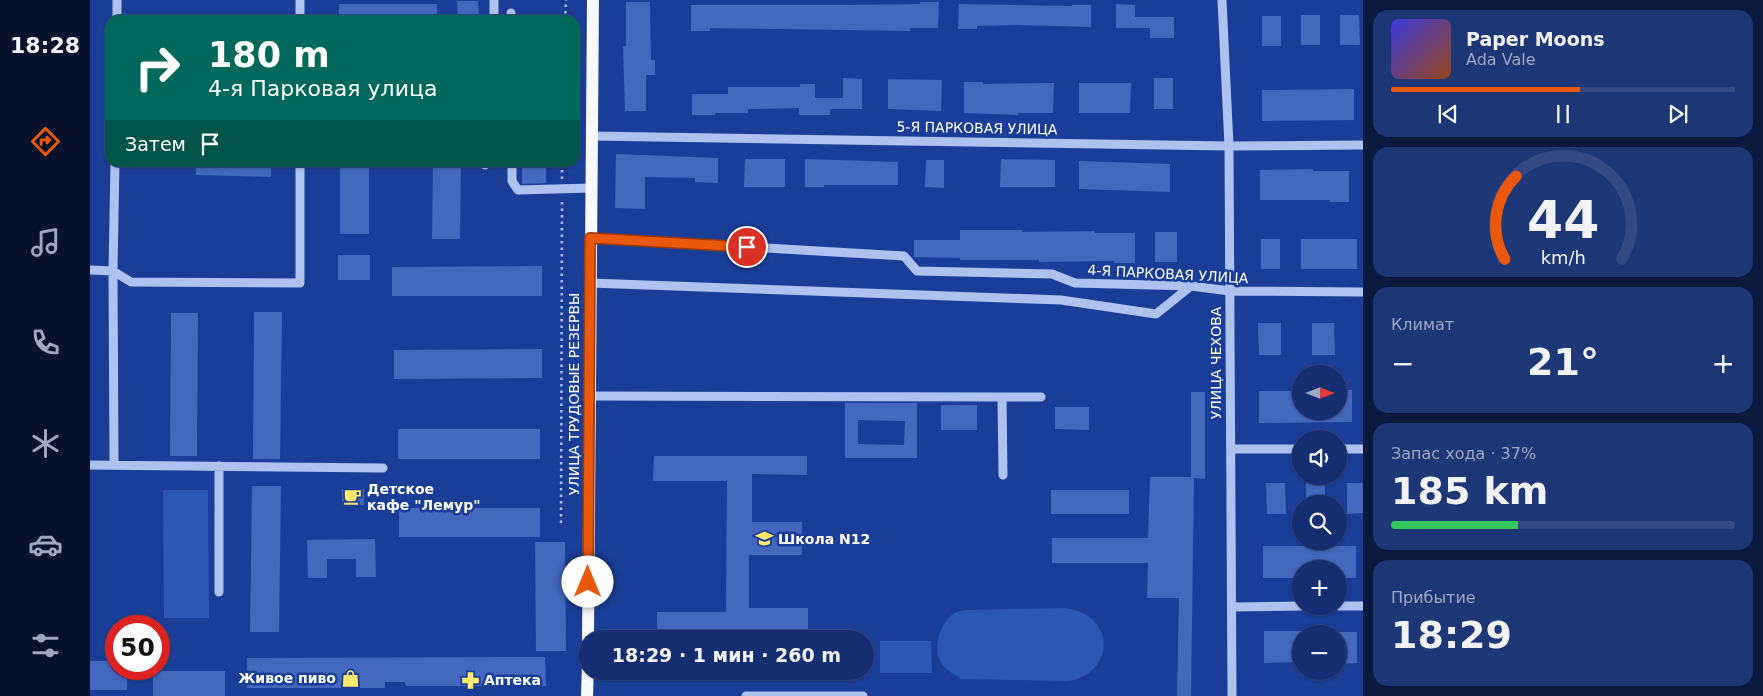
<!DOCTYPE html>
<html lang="ru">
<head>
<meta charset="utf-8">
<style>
  :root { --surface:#142e71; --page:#1d3676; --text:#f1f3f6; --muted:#9da8c3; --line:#334a84; --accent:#ea580c }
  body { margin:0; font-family:"DejaVu Sans",sans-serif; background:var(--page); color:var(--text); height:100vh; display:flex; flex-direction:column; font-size:19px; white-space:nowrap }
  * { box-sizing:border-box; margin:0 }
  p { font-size:16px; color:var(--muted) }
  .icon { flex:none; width:28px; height:28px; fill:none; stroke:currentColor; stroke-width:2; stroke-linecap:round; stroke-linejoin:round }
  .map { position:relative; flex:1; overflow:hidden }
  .details { display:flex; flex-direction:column; gap:10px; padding:10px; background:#0b193e; width:400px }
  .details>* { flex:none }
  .top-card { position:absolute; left:15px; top:15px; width:475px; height:152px; border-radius:15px; box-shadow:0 1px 4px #0004,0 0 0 1px var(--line); background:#00695c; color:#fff; overflow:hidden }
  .needle { width:32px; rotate:90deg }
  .controls { position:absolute; left:1202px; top:365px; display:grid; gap:10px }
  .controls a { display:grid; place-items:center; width:55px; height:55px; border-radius:50%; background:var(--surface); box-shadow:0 1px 4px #0004,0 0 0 1px var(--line); font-size:25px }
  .speed { position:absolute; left:15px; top:615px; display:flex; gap:10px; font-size:25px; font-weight:700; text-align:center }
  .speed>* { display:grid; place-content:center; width:65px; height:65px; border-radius:50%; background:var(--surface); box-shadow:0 1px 4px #0004,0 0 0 1px var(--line); line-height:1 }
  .speed .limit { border:8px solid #d22; background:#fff; color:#111 }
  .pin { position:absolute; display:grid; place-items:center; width:42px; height:42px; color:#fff; margin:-21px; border:2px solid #fff; border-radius:50%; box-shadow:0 1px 5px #0007 }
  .me { position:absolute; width:55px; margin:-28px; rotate:0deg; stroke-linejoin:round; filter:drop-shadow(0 0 4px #0008) }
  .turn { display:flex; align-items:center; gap:18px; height:105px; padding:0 20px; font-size:22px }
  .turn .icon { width:65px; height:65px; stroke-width:2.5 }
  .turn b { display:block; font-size:35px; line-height:42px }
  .then { display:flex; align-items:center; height:48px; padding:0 20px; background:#0003; gap:10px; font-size:19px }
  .big { font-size:38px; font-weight:600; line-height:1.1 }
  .details .card { flex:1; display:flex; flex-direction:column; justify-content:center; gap:8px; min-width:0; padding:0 18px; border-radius:15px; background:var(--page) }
  .details .dial { align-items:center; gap:0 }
  .dial svg { height:130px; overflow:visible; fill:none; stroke:var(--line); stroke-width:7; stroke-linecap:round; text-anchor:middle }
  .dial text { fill:var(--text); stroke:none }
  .song { display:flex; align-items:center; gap:15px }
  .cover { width:60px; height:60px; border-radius:8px; background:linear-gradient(135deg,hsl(240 70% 55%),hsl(20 70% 35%)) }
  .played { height:5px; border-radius:2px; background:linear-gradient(90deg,var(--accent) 55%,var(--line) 55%) }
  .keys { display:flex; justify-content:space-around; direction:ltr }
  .heat { display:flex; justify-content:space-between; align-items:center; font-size:28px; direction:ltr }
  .charge { height:8px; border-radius:4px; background:linear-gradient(90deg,#34c759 37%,var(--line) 0) }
  .trip { position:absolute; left:489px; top:630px; width:295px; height:50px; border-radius:25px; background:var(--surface); box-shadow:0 1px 4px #0004,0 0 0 1px var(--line); font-weight:600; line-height:50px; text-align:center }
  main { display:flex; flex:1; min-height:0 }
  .dock { display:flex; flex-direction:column; width:90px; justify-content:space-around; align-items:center; background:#08122d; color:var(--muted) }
  .dock .icon { width:35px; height:35px }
  .dock .active { color:var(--accent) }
  .dock b { font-size:22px; color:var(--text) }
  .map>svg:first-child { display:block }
  .green { fill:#2e57b4 }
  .building { fill:#4368be; fill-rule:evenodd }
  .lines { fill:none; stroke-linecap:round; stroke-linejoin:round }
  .path { stroke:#aec2f0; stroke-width:2.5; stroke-dasharray:2.5 4; stroke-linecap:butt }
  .minor { stroke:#aec2f0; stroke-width:9 }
  .major { stroke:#f7f9ff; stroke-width:12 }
  .route-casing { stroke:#983908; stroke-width:12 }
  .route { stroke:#ea580c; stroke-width:9 }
  .labels { text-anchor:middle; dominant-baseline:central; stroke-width:5; stroke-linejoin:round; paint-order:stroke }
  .street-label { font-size:14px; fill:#fff; stroke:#1a3e97 }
  .poi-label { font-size:14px; font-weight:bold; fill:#fff; stroke:#1a3e97; text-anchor:start }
</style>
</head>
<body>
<main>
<nav class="dock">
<b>18:28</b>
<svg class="icon active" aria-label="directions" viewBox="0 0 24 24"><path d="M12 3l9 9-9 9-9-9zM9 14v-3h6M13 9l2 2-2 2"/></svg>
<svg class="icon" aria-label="music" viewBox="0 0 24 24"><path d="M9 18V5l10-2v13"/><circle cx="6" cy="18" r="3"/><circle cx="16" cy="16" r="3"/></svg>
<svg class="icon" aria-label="phone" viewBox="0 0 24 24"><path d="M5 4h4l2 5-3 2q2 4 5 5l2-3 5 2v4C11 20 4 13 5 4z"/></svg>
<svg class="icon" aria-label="climate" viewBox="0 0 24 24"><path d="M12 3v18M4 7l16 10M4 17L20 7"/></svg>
<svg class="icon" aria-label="car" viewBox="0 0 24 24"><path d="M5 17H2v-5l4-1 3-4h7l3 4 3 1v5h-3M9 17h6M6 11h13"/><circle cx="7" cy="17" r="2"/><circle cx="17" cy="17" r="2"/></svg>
<svg class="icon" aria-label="filters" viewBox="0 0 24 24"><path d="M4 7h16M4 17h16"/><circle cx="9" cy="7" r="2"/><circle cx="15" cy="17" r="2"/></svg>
</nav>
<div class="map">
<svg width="1273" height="696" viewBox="0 0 1273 696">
  <rect width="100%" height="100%" fill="#1a3e97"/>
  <path class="green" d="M73,490H118L119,618H74Z
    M976,608C985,610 994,612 1001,618C1027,642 1010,677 978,681L871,679C864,674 857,671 852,664C842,650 849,624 863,614C866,612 870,611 874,610Z
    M790,641H841L842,673H790Z"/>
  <path class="building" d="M367,1H388L389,20H368Z
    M536,2H560L561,60H565V75H556V111H535L533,46H536Z
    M830,2H849L848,28H820V31L620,28V31H601V5H754L830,4Z
    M249,4H347V20H249Z
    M869,4L982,6V5H1001V27L927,25L887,26V29H868Z
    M1026,4L1045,5V17H1084V38H1060V28H1026Z
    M1211,15H1230V45H1211Z
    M1250,15H1269L1270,45H1250Z
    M1172,16H1191V46H1172Z
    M753,78L772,79V109H740V115H709V108L658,109V113H625V115H602V94H638V87H710V84H725V98H753Z
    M1064,78H1083V109H1064Z
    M798,79L852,80L851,111L798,109Z
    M874,82H893V84L964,83L963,113H928V115L874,113Z
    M989,83H1041L1040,113H989Z
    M1264,89V120L1172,121V90Z
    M526,154L628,158V183L605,182V178L555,177V209L525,208Z
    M655,159H695V187H654Z
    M715,159L808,162V185H734V187H715Z
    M911,159L965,160V187H910Z
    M836,160H854V188L835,187Z
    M989,161L1080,164V192L989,189Z
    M106,162H181V177L106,175Z
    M250,162H279V234H250Z
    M343,162H371L370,239H342Z
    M432,162H456V183L432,184Z
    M1223,169V171H1259V202H1240V200H1170V170Z
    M870,230H932V232L1005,231V233H1045V263H1024V261L949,262V260H870V258L824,257V240H870Z
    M1065,232H1087V262H1065Z
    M1171,239H1190V269H1171Z
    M1211,239H1267V269H1211Z
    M248,255H280V280H248Z
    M452,266V296H302V267Z
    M164,312H192L190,459H163Z
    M81,313H108L107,456H80Z
    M1168,323H1191V355H1169Z
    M1222,323H1244L1245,355H1222Z
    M452,349V378L304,379V350Z
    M1249,390H1262V422L1169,423V391H1211V411H1249Z
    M1101,392H1115V479L1104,478L1101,696H1087L1089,598H1057L1058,563H962V538H1058L1060,477H1101Z
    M755,403H827V458H755ZM768,420L815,421L814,445L768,444Z
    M851,405H887V430H851Z
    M965,407H999V430L965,429Z
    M308,429H450V459H308Z
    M564,456H717V475L662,474V522H712V555H659V608H718V632L567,631V612H636L637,481H563Z
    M1216,482H1235V504H1216Z
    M1176,483H1195L1196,514H1177Z
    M1257,483H1273V513L1257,514Z
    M162,486H191L189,632H160Z
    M252,489H274V505H252Z
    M961,490H1039V514H961Z
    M309,508H450V537H309Z
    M285,539L286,577H266V559H237V578H218L217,540Z
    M445,542H475L476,651H446Z
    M1173,546H1266V578H1249V569H1211V578H1173Z
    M1174,631H1211V662L1174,663Z
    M1249,632H1267V663L1249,664Z
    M455,657L456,686H316L315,682H295V688H157V658Z
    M0,661H26V669H37V690H0Z
    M63,671H135V696H63Z"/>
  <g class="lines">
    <path class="path" d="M475,20L476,0
      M472,179V162
      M471,523L472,199"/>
    <path class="minor" d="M210,0V20
      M1132,0L1139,146L1142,696
      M421,13V20
      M27,20V0
      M404,20V0
      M502,136L1139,146L1273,145
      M395,162V165
      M422,162V181L428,190L501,188
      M500,238L814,256L827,271L962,274L985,283L1101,286L1140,291L1273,292
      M0,270L23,271L41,282L210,283V162
      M500,283L971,300L1066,314L1101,286
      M499,396L951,397
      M912,397L913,475
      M1141,449H1211
      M1249,449H1273
      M0,465L293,468
      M24,465L23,271L25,162
      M129,466V592
      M1249,606H1273
      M1142,607L1211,606
      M656,696H773"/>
    <path class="major" d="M498,639L503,0
      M497,696L498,664"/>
  </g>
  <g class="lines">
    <defs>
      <path id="route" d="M498,582L500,238L657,247"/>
    </defs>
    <use href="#route" class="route-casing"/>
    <use href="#route" class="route"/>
  </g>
  <defs>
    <symbol id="cafe-bare" viewBox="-9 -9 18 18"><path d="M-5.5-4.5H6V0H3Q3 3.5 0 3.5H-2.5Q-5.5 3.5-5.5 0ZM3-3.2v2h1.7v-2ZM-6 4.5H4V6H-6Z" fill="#ffea6d" stroke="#1a3e97" stroke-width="2.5" paint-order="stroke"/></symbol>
    <symbol id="school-bare" viewBox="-9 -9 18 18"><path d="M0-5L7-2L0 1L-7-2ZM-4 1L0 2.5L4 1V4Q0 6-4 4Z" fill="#ffea6d" stroke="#1a3e97" stroke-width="2.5" paint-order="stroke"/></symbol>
    <symbol id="shop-bare" viewBox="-9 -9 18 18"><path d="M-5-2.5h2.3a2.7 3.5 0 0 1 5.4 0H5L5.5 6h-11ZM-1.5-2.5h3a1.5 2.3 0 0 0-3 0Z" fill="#ffea6d" stroke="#1a3e97" stroke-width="2.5" paint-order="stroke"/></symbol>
    <symbol id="pharmacy-bare" viewBox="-9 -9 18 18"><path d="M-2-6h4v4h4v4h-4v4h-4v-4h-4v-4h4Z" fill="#ffea6d" stroke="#1a3e97" stroke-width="2.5" paint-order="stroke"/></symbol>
  </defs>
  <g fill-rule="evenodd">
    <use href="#cafe-bare" x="250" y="484" width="25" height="25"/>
    <use href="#school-bare" x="662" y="526" width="25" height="25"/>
    <use href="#shop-bare" x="248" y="666" width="25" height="25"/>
    <use href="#pharmacy-bare" x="368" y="668" width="25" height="25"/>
  </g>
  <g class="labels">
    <g class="street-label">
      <text transform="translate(887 128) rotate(1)">5-Я ПАРКОВАЯ УЛИЦА</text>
      <text transform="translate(1078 274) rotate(3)">4-Я ПАРКОВАЯ УЛИЦА</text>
      <text transform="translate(1126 363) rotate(-90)">УЛИЦА ЧЕХОВА</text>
      <text transform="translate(484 394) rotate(-90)">УЛИЦА ТРУДОВЫЕ РЕЗЕРВЫ</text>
    </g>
    <g class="poi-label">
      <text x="277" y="489">Детское<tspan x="277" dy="16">кафе "Лемур"</tspan></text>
      <text x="688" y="539">Школа N12</text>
      <text x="246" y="678" text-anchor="end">Живое пиво</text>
      <text x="394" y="680">Аптека</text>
    </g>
  </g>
</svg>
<div class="controls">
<a><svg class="needle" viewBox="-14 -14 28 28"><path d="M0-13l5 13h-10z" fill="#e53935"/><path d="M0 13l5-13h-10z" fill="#9da8c3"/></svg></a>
<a><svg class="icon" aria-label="sound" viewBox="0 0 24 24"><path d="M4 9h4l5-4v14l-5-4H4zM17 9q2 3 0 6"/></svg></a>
<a><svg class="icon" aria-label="search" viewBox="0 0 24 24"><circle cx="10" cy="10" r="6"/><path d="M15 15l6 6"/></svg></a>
<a>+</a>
<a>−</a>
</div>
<div class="speed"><div class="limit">50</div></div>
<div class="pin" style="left:657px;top:247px;background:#d93025"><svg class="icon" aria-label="arrive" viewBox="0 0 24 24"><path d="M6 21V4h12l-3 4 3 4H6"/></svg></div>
<svg class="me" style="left:498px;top:582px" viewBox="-20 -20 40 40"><circle r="19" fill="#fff"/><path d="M0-13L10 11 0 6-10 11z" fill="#ea580c"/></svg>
<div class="trip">18:29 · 1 мин · 260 m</div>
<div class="top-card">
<div class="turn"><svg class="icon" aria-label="right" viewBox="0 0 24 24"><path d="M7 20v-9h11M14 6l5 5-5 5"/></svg><div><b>180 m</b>4-я Парковая улица</div></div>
<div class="then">Затем<svg class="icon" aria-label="arrive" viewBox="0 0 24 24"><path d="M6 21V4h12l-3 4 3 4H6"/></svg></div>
</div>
</div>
<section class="details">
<div class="card">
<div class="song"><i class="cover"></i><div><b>Paper Moons</b><p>Ada Vale</p></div></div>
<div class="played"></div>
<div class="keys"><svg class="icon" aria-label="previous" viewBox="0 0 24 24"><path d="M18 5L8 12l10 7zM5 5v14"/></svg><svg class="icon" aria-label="pause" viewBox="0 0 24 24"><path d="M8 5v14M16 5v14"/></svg><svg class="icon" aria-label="next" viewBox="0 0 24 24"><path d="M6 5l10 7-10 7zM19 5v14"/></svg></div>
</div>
<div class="card dial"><svg viewBox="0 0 100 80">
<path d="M14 69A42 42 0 1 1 86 69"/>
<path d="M14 69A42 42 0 0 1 21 18" stroke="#ea580c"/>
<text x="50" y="56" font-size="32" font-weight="700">44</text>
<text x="50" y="72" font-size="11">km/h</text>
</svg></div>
<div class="card"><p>Климат</p>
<div class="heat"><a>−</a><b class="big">21°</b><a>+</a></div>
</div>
<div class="card"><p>Запас хода · 37%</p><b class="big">185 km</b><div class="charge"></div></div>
<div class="card"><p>Прибытие</p><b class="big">18:29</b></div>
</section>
</main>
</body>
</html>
